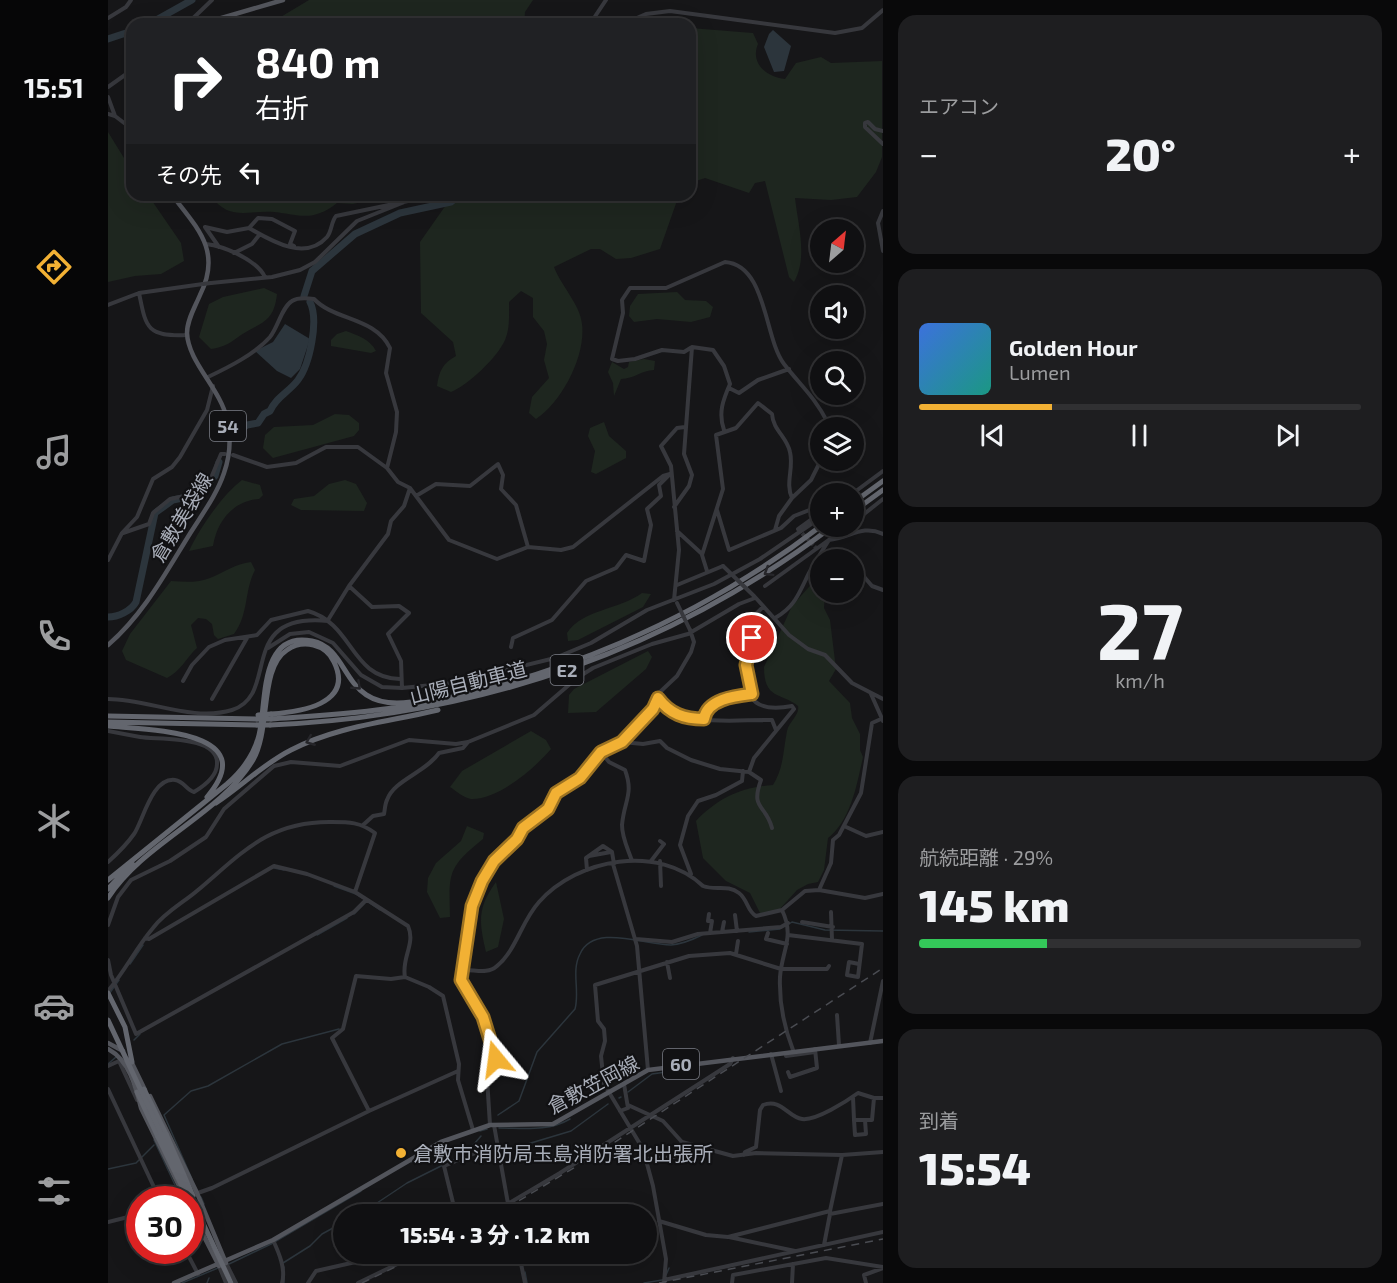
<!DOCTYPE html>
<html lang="ja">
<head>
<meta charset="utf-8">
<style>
  :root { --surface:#101012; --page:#1e1e20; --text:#f1f3f6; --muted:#9c9d9f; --line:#303032; --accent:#f2b134 }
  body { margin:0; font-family:"Exo 2","Noto Sans JP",sans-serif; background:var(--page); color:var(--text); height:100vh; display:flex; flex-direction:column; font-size:22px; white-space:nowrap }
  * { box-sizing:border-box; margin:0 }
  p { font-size:20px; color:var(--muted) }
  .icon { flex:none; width:33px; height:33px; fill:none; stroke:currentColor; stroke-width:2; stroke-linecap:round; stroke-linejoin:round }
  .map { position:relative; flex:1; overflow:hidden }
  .details { display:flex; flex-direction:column; gap:15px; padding:15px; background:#09090a; width:514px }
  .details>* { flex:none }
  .top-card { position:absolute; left:18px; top:18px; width:570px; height:183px; border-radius:18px; box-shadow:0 6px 24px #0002,0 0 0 2px var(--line); background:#202124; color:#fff; overflow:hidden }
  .needle { width:39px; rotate:28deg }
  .tools { position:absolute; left:702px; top:219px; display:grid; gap:12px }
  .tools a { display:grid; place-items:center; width:54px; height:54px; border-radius:50%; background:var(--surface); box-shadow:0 6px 24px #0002,0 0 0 2px var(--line); font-size:30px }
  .speed { position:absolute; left:18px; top:1186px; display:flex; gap:12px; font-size:30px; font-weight:700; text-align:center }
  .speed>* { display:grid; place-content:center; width:78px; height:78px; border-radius:50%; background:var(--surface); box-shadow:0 6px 24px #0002,0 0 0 2px var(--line); line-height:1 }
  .speed .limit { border:9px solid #d22; background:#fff; color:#111 }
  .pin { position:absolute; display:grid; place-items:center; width:51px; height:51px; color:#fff; margin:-26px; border:3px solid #fff; border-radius:50%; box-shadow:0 2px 6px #0007 }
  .me { position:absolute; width:66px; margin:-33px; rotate:344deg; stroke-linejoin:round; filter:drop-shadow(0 0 4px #0008) }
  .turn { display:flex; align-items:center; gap:21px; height:126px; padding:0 30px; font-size:27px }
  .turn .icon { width:78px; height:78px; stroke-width:2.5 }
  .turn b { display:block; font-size:42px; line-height:51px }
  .then { display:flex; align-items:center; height:57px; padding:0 30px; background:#0003; gap:12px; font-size:22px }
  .big { font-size:45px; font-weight:800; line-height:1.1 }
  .details .tile { flex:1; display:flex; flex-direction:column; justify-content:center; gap:9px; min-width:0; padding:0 21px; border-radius:18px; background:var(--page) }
  .details .dial { align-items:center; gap:0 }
  .dial b { font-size:78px; line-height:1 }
  .song { display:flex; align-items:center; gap:18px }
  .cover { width:72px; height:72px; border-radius:9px; background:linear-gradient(135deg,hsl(220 70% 55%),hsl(170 70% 35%)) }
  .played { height:6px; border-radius:3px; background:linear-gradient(90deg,var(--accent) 30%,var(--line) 30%) }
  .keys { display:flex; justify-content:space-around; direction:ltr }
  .heat { display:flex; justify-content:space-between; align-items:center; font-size:33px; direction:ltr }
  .charge { height:9px; border-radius:4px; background:linear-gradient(90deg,#34c759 29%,var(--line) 0) }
  .trip { position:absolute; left:225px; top:1204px; width:324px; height:60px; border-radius:30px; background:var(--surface); box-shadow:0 6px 24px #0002,0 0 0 2px var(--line); font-weight:800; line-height:60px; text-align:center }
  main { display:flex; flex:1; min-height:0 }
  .tab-bar { display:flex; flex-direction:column; width:108px; justify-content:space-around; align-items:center; background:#060607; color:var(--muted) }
  .tab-bar .icon { width:42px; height:42px }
  .tab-bar .selected { color:var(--accent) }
  .tab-bar b { font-size:27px; color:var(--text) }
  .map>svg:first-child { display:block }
  .green { fill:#1e261f }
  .water { fill:#2c353c }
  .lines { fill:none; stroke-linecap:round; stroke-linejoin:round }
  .stream { stroke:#2c353c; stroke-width:1.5 }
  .river { stroke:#2c353c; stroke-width:7 }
  .minor-tunnel { stroke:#333438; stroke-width:4; stroke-dasharray:4 2; stroke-linecap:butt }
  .minor { stroke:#37383d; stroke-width:4 }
  .major { stroke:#53555c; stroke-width:4.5 }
  .highway { stroke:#63666e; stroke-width:5 }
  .rail { stroke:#4a4c52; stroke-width:1.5; stroke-dasharray:8 6; stroke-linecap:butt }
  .minor-bridge { stroke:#37383d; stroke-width:4 }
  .highway-bridge { stroke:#63666e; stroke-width:5 }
  .oneway { stroke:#26262a }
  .route-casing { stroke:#9d7322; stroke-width:15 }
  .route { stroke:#f2b134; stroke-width:10 }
  .poi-dot { fill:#f2b134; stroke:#111113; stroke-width:2 }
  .labels { text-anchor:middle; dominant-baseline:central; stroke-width:4.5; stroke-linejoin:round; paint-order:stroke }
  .shield { fill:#111113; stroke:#7b7e86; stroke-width:1.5 }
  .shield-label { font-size:18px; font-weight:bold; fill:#a8adb8 }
  .street-label { font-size:20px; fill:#a8adb8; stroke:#111113 }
  .poi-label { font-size:20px; fill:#a8adb8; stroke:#111113; text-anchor:start }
</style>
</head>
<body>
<main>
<nav class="tab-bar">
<b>15:51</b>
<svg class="icon selected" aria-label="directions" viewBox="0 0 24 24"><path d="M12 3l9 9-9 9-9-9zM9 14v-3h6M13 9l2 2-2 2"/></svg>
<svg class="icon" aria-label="music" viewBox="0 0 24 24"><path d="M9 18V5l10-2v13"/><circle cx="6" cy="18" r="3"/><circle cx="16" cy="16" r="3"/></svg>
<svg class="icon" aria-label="phone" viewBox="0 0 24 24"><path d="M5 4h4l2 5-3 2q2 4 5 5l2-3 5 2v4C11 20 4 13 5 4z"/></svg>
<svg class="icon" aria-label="climate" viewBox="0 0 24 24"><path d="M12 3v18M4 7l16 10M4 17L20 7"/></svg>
<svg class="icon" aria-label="car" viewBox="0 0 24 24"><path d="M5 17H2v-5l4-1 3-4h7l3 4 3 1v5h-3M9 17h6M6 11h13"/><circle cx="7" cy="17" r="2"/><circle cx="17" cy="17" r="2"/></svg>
<svg class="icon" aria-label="filters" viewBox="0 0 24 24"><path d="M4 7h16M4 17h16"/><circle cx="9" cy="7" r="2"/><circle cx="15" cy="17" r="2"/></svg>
</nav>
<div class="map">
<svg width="775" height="1283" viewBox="0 0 775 1283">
  <rect width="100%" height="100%" fill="#161618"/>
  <path class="green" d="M201,0H425L417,12L416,24H161Z
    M582,28L645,33L650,44C642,63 658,77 677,79L688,63L713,57L723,63L774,61V157L768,172L749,197L723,200L687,198C690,225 700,258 686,282L681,277L657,181L647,183L641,193L597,178L582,183Z
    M0,132L24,171V195H40L73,243L76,261L53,274L27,276L0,282Z
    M102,195H283L245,204L229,203C205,222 193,215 166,212C139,210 122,222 102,195Z
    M345,195H571L552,249L523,258L508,259L492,249H483L446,267C453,286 472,304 474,324C478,356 454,402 428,419L421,413L424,397L441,378L436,360L439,344L436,331L425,317V298L413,291L401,302C401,314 402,329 397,340C389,358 360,385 343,392L329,386C331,371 335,363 348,356L345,342L313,313L312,242Z
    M156,288L169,294C166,322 154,322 133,335C122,343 117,347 103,349L91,337L101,304L115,297Z
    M569,292L577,300L598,301L605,307L602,317L583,322L549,319L526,322L521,316L522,306L530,294Z
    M238,331C249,335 262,339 268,351L263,353L223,346V340L229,334Z
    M536,359L547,361L546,370C534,370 526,379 513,379L506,396L505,383L500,372L504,362L516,369L520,367L521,362Z
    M227,414L241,415L251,423V430L246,436L165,458L155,448L157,435L166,427L205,425Z
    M496,422L501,436L518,451V458L488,474L483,472L487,451L480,436L482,428Z
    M134,480L152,485L155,495L151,499C125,501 109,521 105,546L81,551C91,529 115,494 134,480Z
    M237,480L248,484L259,503L256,511L193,510L183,505L186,499L206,496L221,484Z
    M143,562L147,570C136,591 141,614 126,634L110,639L106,635L104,624L98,619L90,618L83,625L89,648C78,658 73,671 59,678L18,660L14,651L22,634L63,581C77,582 90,583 102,578C117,572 127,564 143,562Z
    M708,579L712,581V592L717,593L716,608L722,620L728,669L721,681L742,703L744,718L752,734V750L755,757C749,784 743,820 720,838L716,870L710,882L700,884L689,890L670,911L652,913L642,893L618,881L595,858L588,821C610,798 634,787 665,785C676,767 675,751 679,731C681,721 692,715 690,706C673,692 656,700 656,667L684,606Z
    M534,593L543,594L535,607L470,640L460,641L459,633C475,609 511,610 534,593Z
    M540,651L544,657L538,669L488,712L460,713L461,695L466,689Z
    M423,731L438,740L443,749C426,769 390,800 363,799C356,798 348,791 342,787L354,771Z
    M359,826L376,833L375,839C339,868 341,873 342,917L332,918L319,892L320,878L328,863L353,841Z
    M388,882L396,919L390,947L378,952C371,922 369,908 388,882Z"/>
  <path class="water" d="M665,30L683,46L676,71L666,72L656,47L661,34Z
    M177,324L202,339L192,369L183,378L169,371L147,351L165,342Z"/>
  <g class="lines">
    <path class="stream" d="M166,868L176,870
      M226,886L248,894L272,910
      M246,914L257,903
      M681,924L684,922L717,930L775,931
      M641,932L672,929
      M209,935L239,918
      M22,964L35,945
      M1,994L11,980
      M26,1040L32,1034
      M0,1064L8,1057
      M520,1092L544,1074L558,1072
      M511,1098L513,1097
      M390,1115L411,1101L429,1052L467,1009C472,991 463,971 472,954C486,923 536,945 563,945C574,944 584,940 594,935
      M391,1128C415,1128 440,1132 462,1119
      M372,1131L379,1129
      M46,1140L74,1200
      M393,1152L463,1131L500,1104
      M304,1162L336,1143
      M342,1162L360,1151L373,1136
      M0,1169L28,1163L46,1145
      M84,1179L56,1115L83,1091L100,1086L174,1044L231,1029
      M93,1197L96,1204
      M251,1215L299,1183L335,1165
      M175,1263L202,1246L214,1234L236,1222
      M121,1264L163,1244L253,1191
      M417,1272L419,1283
      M558,1275L561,1268
      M74,1283L110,1268
      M99,1283L101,1278
      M176,1283V1267
      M536,1283L554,1280"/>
    <path class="river" d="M41,24L84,0
      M0,39L24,31
      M196,296L204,271L247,234L292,213L343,202L352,195
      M131,431L139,425L150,423L156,414L162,411C168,397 181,392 190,380C202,364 211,320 202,302
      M0,617C10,617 23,611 28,602L47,513L65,500L88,495L107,476L111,462"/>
    <path class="minor-tunnel" d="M690,529L709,549"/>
    <path class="minor" d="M0,18L18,7L23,0
      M79,24L104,0
      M482,24L498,0
      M515,24L538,14L562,11L727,33L754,28L775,10
      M0,87L24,70
      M0,97L7,116
      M0,114L7,116L24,129
      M775,131L767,129L760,122L757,123V127L775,144
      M775,211L770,223L775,251
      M141,228L150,218L164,219L187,231L182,244L186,246
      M98,244C116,246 149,260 157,277
      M111,247L97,227L119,232L141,228C162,240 197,262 219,237C224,231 223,222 228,216L300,201
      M126,253L144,244L152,234
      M103,283L164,277L192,270L207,262L249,221L314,195
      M31,293C38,327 38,337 79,335
      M0,305L31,293L95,284
      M100,377C121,367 147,354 162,337C170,327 174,307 184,301C190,297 199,298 206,299C227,321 267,317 282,348L278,373L289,412L288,432L279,468
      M621,388L631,393L650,380L681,369
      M616,430C610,413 615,400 622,384L616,366L605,350L584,347L576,352L554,350L527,359L510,361L504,359L515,313L514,300L522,288H558L617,262C659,265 656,338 676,364C693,386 706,396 720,423L719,428
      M125,455L159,467L188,463L218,447H250L279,468L290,482L302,488L341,540L389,559L420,547L453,550L465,547L555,476L562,474
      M744,494L775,471
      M308,496L328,484L362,486L390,464L395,475L393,489L408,505L420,547
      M684,498L703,480L713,460
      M566,507L581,486L584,475L576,454L584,347
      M609,510L621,550L673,528L686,516L712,506
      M746,522L775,499
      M690,529L712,513
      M569,531L594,554
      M15,533L41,524L45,513L62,499L87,494L103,478L113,454H117
      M0,560L14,533L29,517L45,479L64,467L72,457L99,410L105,386
      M727,560H731
      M746,565L764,586L775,590
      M599,571L594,555L615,489L608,435L628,428L650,403L664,414C665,430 679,437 682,452C686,468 677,483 684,498L671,516L667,530
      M569,585L615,566
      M241,586L264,607L291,606L301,613L280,634L293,661L294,688
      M657,586L740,526
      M647,597L681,635L700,649L717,655L744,683L775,699
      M566,600L571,550L563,466L553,446L569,428L577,427
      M667,618C687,607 691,593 701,573C707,562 714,551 721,540C742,538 754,524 775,534
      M220,620L241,586L280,534L283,521L296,506L302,488
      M403,647L405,638L444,620L478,581L508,568L518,555L536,561L543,525L539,509L553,496L551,485L562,474
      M160,648L182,634L201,632L225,643L253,675L274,687L294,688L345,683L447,658L483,643L539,610L606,584L652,559L712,518
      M75,681L84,665L101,647L117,640L149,635L163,620L200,611C246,624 242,678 292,679
      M763,694L775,721
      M550,698C574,729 628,719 664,720L668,730
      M0,699C40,699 84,722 124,710C173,695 127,612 220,621
      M104,699L139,638
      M596,719C599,699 627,696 644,694
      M0,731C11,733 21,735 32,737C50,740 111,735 109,764C109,777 96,786 86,792C78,790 76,781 67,780C44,777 35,821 26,834C19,844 10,853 0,862
      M360,742L426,715L469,678L485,668L544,644L580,634L631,604L647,598
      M514,742L535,744L552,741L559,748L583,760L612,769L641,772L653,780C642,810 658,804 664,828
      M493,752L501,762L517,770C526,794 516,801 514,825C514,838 520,849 524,861
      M641,772L646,758L686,709L684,706C612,719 651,654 644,618L655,607
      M736,826L758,836L775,832
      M481,856L503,852
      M543,861L556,844L552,841
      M552,861L553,886
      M505,864L529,946L540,1070
      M479,870L478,858L495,846L504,852L506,864
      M583,874L572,845L580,816L590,801L608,795L634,781L635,771
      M711,890L723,863L725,840L731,835L753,793L764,723L773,719
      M674,910C687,937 674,950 672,977C671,1002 676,1027 685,1050
      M723,912L724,940
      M601,914L600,921H604L602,933
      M627,915L629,931
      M694,922L725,927
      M0,925L10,897L23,880L62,861L98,837L116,809L166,766L183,762L232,766L301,740L348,744L360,742L355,748L331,753C317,773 286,780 279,800C277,804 277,809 276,814L265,816L255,825
      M614,932L616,922
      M660,933L658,939L679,944
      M680,935L754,944L750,977L739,975L741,962L751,964
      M37,938L41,939L166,866L199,874L247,892
      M528,939L564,942L590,934L673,927L680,923
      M628,954L630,941
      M0,960L3,975L28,1034L246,912L258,900
      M559,962L562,978
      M354,970C366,969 379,975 389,966C409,949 413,922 431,902C470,858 551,844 595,886C608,891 619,884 631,893C640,900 639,911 648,916L674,910L697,891L711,890L757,898L775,894
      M0,991C17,971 28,948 45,928C57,912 75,903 90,890C135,852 161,821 224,822C241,822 252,822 267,833L247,892L300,926C308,944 293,958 297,977L321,987L335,996L351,1064L350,1080L365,1130
      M729,1015L731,1045
      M762,1043L775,981
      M663,1054L673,1091
      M678,1056L707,1052
      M0,1066L11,1061L29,1100
      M680,1072L682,1077L709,1068L707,1049
      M0,1089L52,1200
      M745,1097L746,1120H764L766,1098H775
      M520,1105L555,1121L574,1142L625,1156L648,1153L734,1155L775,1152
      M261,1111L224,1038L235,1029L248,976L283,979L297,977
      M512,1111L520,1108L516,1084
      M746,1120L747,1135L758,1134L757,1120
      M382,1125L379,1078L387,1054L375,1017L353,979L364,906L374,881L386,860L409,839L415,828L440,809L448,793L472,778L493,752L514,742L545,709L552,692L569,676L583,652L586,642L582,630
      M386,1125L402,1215
      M636,1155L637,1152L648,1147L652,1110L655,1105C673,1098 680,1117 694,1119C708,1121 739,1101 750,1093L766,1098
      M538,1159L566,1157L574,1142
      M87,1194L104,1188L261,1111L350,1071
      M348,1215L336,1166L389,1144
      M381,1215L452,1173L622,1064L625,1058
      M551,1221L598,1235L620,1237L722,1211L734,1155
      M0,1222L32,1214
      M621,1237L687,1251
      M165,1240C171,1253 178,1269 174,1283
      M716,1245L722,1214L775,1204
      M78,1251L90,1274
      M411,1254L417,1283
      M118,1263L128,1283
      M111,1266L118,1283
      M556,1280L775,1232
      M200,1283L208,1271L283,1254
      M250,1283L310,1254
      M556,1283L558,1259L545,1186L535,1149L496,1084L493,1056L497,1041L496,1029L490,1021L487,985L581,956L622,953L673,969H719L721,966
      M624,1283L625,1275L718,1258L775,1267
      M684,1283L685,1264
      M758,1283L756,1275L775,1268"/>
    <path class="major" d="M93,24L175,0
      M0,645C36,614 58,572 83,532C95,513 109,494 116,473C122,456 123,436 119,419C112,388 80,362 79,333C79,320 87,307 92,295C114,251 90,229 64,195
      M0,1043L15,1051
      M0,1049C21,1060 28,1087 33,1108L78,1200
      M22,1059L37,1090
      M42,1096L89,1193L118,1263
      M82,1209L111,1266
      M66,1283L165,1240L333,1142L382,1125L445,1124L540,1070L775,1041"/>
    <path class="highway" d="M746,502L775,481
      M746,511L775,490
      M0,716L149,719
      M163,719C205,716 248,714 290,707C443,683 590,620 713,526
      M0,722L149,725
      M162,725C370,716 558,652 725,526
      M0,726C41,730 156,730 99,797
      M108,803C134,786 155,764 183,750C229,726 281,722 330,710
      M0,880L119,784C134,771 146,755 151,735C159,705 150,630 204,641C245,649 232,712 303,702
      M0,889L24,863
      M0,898C35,843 112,815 145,760C163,729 151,668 179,650C195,639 218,644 226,662C247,705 190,712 163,714
      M0,993L17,1027L24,1062
      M36,1089L58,1134
      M29,1092L50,1137"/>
    <path class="rail" d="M387,1215L484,1157L775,968
      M254,1283L314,1254
      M551,1283L775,1239"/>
    <path class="minor-bridge" d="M95,284L103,283
      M615,566L646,596
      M569,603L582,630"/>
    <path class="highway-bridge" d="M150,715L163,714
      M149,719H163
      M149,725H162
      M0,1020L123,1283
      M58,1134L85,1196
      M50,1137L80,1199"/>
  </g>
  <defs><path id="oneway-chevron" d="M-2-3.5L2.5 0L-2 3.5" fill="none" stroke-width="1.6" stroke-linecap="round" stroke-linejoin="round" transform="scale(1.5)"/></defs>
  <g class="oneway">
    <use href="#oneway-chevron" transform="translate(660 572) rotate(148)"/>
    <use href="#oneway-chevron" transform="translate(249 686) rotate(43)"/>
    <use href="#oneway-chevron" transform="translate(202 741) rotate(158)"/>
  </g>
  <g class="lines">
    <defs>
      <path id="route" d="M388,1059L375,1017L353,980L364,906L374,881L386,861L409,839L415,828L440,809L448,793L472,778L493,752L514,742L545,709L550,698C562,714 576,719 596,719C599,699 627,696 644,694L638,665L644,638"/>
    </defs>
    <use href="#route" class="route-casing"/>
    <use href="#route" class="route"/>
  </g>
  <circle class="poi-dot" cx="293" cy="1153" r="6"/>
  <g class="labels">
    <g class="shield">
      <rect x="102" y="411" width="36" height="30" rx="4.5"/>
      <rect x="442.5" y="655" width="33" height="30" rx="4.5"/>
      <rect x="555" y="1049" width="36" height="30" rx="4.5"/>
    </g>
    <g class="shield-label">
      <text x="120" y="426">54</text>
      <text x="459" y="670">E2</text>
      <text x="573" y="1064">60</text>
    </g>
    <g class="street-label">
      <text transform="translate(73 517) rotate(-59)">倉敷美袋線</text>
      <text transform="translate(360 682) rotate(-14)">山陽自動車道</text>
      <text transform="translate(485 1084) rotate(-28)">倉敷笠岡線</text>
    </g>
    <g class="poi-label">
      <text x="305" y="1153">倉敷市消防局玉島消防署北出張所</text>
    </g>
  </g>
</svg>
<div class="tools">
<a><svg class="needle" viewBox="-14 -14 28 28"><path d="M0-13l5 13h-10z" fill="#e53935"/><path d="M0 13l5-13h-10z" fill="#9c9d9f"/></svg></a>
<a><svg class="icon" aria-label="sound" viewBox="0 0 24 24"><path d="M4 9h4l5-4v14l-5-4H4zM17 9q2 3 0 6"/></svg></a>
<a><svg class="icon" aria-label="search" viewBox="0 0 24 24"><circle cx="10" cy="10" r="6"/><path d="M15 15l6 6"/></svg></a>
<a><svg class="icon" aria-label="layers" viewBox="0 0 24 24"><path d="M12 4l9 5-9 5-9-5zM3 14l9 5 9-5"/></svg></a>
<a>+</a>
<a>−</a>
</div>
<div class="speed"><div class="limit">30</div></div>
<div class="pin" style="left:644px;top:638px;background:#d93025"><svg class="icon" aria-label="arrive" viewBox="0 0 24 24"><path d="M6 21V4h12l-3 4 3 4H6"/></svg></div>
<svg class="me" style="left:388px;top:1059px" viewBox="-20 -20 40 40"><path d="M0-17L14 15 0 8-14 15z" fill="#f2b134" stroke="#fff" stroke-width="4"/></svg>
<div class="trip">15:54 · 3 分 · 1.2 km</div>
<div class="top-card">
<div class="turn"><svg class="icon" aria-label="right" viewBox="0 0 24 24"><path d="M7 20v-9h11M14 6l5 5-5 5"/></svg><div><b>840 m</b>右折</div></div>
<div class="then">その先<svg class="icon" aria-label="left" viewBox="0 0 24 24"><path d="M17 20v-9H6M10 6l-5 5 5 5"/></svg></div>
</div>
</div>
<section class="details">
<div class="tile"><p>エアコン</p>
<div class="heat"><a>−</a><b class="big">20°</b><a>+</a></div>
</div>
<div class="tile">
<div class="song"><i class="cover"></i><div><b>Golden Hour</b><p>Lumen</p></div></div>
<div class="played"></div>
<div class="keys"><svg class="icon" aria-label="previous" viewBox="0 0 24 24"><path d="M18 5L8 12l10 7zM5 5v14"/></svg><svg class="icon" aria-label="pause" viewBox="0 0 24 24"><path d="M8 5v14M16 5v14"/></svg><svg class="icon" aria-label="next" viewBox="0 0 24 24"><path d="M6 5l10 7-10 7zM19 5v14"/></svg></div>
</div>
<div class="tile dial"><b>27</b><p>km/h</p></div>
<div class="tile"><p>航続距離 · 29%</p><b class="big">145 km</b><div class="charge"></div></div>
<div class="tile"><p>到着</p><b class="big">15:54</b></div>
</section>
</main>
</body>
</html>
